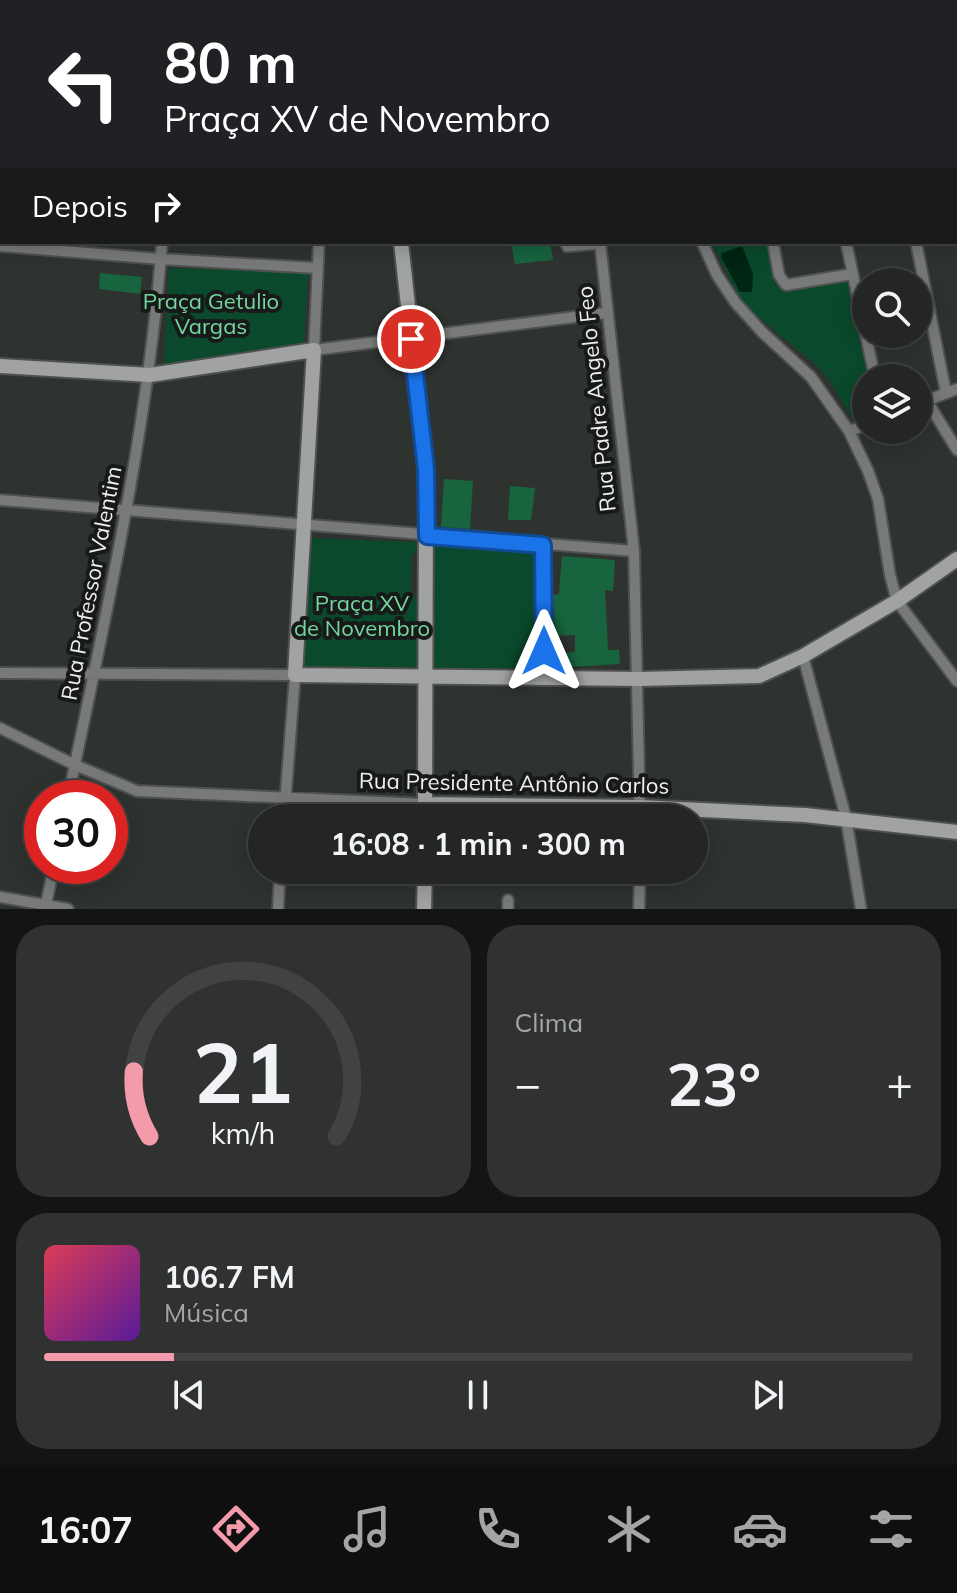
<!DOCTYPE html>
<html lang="pt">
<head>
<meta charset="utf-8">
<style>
  :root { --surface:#232624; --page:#2f3231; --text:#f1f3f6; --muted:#a3a5a6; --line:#404341; --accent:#f39aab }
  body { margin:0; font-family:Mulish,sans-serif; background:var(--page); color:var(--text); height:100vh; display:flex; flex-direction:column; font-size:30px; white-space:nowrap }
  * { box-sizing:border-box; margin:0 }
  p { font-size:26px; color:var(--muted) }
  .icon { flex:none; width:44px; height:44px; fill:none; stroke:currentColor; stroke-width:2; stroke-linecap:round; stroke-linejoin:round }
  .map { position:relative; height:909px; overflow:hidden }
  .sheet { display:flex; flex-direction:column; gap:16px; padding:16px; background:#131514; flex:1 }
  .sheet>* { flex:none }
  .guide { position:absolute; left:0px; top:0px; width:958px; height:244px; box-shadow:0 4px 20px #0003,0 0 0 2px var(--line); background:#202124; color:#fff; overflow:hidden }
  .tools { position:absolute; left:852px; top:268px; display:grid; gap:16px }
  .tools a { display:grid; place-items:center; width:80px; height:80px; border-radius:50%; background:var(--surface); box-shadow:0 4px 20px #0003,0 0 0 2px var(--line); font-size:40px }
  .speed { position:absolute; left:24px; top:780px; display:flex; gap:16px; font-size:40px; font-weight:700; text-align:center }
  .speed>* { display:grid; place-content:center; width:104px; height:104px; border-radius:50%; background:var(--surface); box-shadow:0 4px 20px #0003,0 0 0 2px var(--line); line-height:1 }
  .speed .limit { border:12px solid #d22; background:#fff; color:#111 }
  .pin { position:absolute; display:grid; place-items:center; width:68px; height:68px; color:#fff; margin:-34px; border:4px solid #fff; border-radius:50%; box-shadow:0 2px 8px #0007 }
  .me { position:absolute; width:88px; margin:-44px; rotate:0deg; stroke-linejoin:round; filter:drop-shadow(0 0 6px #0008) }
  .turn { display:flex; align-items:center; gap:28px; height:168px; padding:0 32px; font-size:36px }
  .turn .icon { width:104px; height:104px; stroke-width:2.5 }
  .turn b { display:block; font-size:56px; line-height:68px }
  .then { display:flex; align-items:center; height:76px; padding:0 32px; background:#0003; gap:16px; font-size:30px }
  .big { font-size:60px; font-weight:700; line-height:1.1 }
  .sheet .tile { flex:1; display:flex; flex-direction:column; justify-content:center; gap:12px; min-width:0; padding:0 28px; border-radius:32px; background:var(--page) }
  .sheet .dial { align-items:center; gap:0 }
  .dial svg { height:208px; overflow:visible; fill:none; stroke:var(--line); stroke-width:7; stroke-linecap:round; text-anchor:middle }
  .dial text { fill:var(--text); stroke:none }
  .song { display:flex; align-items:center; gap:24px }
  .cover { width:96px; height:96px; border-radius:12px; background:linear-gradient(135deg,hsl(350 70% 55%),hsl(270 70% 35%)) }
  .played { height:8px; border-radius:4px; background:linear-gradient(90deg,var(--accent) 15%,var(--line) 15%) }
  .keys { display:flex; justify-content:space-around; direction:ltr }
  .heat { display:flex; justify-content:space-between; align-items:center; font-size:44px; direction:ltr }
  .sheet .tiles { flex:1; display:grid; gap:16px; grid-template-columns:1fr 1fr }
  .tile:last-child { grid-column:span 2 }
  .trip { position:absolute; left:248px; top:804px; width:460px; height:80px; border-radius:40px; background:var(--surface); box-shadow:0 4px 20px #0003,0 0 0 2px var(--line); font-weight:700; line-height:80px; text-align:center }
  .tab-bar { display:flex; height:128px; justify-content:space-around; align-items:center; background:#0e0f0e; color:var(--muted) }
  .tab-bar .icon { width:56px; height:56px }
  .tab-bar .current { color:var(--accent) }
  .tab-bar b { font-size:36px; color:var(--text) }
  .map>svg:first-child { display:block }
  .green { fill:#0a492c }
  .water { fill:#002512 }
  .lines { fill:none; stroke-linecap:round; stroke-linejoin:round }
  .stream { stroke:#002512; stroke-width:3 }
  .building { fill:#18643f }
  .lane-casing { stroke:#4e514f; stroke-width:9 }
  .street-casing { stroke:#4e514f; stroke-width:14 }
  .secondary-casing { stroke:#4e514f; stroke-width:18 }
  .lane { stroke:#787a79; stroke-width:5 }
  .street { stroke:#787a79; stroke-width:10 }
  .secondary { stroke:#a0a3a1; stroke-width:14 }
  .route-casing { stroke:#114b97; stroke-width:20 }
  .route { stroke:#1a73e8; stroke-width:14 }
  .labels { text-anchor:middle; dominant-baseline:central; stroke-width:8; stroke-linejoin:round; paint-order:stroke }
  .park-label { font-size:22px; fill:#73d79f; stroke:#181a19 }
  .street-label { font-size:22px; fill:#eef0ef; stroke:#181a19 }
</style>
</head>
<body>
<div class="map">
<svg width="957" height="909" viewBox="0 0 957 909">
  <rect width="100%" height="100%" fill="#2f3330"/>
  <path class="green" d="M711,242H771L783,292L847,279L868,378H866V420L855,424L832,384L817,366L757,316L739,296Z
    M169,268L308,272L304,345L164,365Z
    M309,538L418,542V549L412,555L411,592L417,598V665L410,670L304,669Z
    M435,543L535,551L537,669L434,668Z"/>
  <path class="water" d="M742,246L753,274L752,292H740L721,257L722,253Z"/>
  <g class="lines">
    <path class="stream" d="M645,2L646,0"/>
  </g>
  <path class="building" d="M511,242H550L553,260L515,264Z
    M100,273L142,277L140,294L99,289Z
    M444,479L473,481L470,529L441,527Z
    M510,486L535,488L531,520H508Z
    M562,556L615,560L613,591L605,590L608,650H619L620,664L554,668L553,654L575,652V635L555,636L553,595L559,594Z"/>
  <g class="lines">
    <defs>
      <path id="lane" d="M115,0L117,2
        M562,242L566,249L600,246"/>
      <path id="street" d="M573,0V2
        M11,2V0
        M180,2V0
        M335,2V0
        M496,2V0
        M718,2V0
        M800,2V0
        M882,2V0
        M956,47H957
        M0,163L2,135
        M319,242L314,350L606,313
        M600,242L634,551L640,818
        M702,242L717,275L735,302L762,332L811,377L849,431L868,471L878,499L890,575L897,601L957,681
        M773,242L779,275L786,285L852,274
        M846,242L875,378
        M916,242L946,393
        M0,246L161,259L317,268
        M927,401L957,450
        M918,404L957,389
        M849,431L866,425
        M0,500L634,551
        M543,545L544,678
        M803,656L846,818L861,909
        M0,673L295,675L284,818
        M0,728L75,765L137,791L425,804
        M68,798C106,614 148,430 162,242
        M0,897L68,909
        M508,900V909
        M45,909L54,866
        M278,909L280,870
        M639,909L640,870"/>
      <path id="secondary" d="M409,2V0
        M0,72H2
        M956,133H957
        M401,242L426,469L425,818
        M0,366L150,375L314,350L295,675L639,679L759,676L803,656L897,601L957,559
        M425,804L640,807L805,815L957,832
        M424,909L425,870"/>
    </defs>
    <use href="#lane" class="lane-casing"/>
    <use href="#street" class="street-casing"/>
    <use href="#secondary" class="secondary-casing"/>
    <use href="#lane" class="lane"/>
    <use href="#street" class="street"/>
    <use href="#secondary" class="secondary"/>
  </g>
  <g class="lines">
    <defs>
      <path id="route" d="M411,339L426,469L427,536L543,545L544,651"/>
    </defs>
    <use href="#route" class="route-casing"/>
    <use href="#route" class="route"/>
  </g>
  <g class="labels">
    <g class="park-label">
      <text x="211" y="301">Praça Getulio<tspan x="211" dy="25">Vargas</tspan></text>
      <text x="362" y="603">Praça XV<tspan x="362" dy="25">de Novembro</tspan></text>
    </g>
    <g class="street-label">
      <text transform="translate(596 399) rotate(-96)">Rua Padre Angelo Feo</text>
      <text transform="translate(91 583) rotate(-79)">Rua Professor Valentim</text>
      <text transform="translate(514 783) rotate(1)">Rua Presidente Antônio Carlos</text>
    </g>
  </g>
</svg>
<div class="tools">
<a><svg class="icon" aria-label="search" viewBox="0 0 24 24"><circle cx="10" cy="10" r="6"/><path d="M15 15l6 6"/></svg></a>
<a><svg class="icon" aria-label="layers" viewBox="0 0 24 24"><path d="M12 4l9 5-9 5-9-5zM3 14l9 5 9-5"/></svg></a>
</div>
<div class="speed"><div class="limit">30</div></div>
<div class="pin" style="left:411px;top:339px;background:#d93025"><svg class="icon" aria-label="arrive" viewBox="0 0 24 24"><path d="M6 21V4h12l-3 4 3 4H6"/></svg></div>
<svg class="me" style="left:544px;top:651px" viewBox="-20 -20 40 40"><path d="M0-17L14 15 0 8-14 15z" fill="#1a73e8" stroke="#fff" stroke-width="4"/></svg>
<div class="trip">16:08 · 1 min · 300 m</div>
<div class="guide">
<div class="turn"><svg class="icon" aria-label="left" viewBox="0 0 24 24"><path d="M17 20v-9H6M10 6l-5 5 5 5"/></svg><div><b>80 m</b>Praça XV de Novembro</div></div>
<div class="then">Depois<svg class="icon" aria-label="right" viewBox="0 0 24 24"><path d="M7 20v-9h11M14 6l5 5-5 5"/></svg></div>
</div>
</div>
<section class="sheet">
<div class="tiles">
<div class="tile dial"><svg viewBox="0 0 100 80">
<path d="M14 69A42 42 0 1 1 86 69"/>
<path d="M14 69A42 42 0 0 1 8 44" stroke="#f39aab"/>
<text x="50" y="56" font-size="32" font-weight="700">21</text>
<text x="50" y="72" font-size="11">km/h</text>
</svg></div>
<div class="tile"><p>Clima</p>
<div class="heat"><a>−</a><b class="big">23°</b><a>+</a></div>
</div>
<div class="tile">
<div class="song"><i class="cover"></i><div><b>106.7 FM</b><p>Música</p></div></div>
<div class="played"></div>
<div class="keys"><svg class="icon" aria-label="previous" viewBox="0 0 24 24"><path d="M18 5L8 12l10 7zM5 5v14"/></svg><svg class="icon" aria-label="pause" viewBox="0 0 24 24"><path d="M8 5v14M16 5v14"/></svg><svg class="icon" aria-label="next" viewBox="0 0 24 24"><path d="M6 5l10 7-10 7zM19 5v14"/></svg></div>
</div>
</div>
</section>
<nav class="tab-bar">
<b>16:07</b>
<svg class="icon current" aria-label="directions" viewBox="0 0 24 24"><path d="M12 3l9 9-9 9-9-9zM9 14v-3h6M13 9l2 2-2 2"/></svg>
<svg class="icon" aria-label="music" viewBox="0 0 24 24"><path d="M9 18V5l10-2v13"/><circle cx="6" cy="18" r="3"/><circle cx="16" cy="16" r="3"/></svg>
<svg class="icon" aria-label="phone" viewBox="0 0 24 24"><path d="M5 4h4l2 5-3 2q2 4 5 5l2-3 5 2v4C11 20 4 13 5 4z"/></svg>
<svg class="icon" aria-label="climate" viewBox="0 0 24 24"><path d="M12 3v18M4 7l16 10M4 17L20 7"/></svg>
<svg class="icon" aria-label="car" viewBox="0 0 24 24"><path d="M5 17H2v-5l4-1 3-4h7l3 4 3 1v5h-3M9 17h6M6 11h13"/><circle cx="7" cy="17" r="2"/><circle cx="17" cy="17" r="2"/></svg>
<svg class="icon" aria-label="filters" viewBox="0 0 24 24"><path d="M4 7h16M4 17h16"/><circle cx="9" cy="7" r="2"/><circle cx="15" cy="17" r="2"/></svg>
</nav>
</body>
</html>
